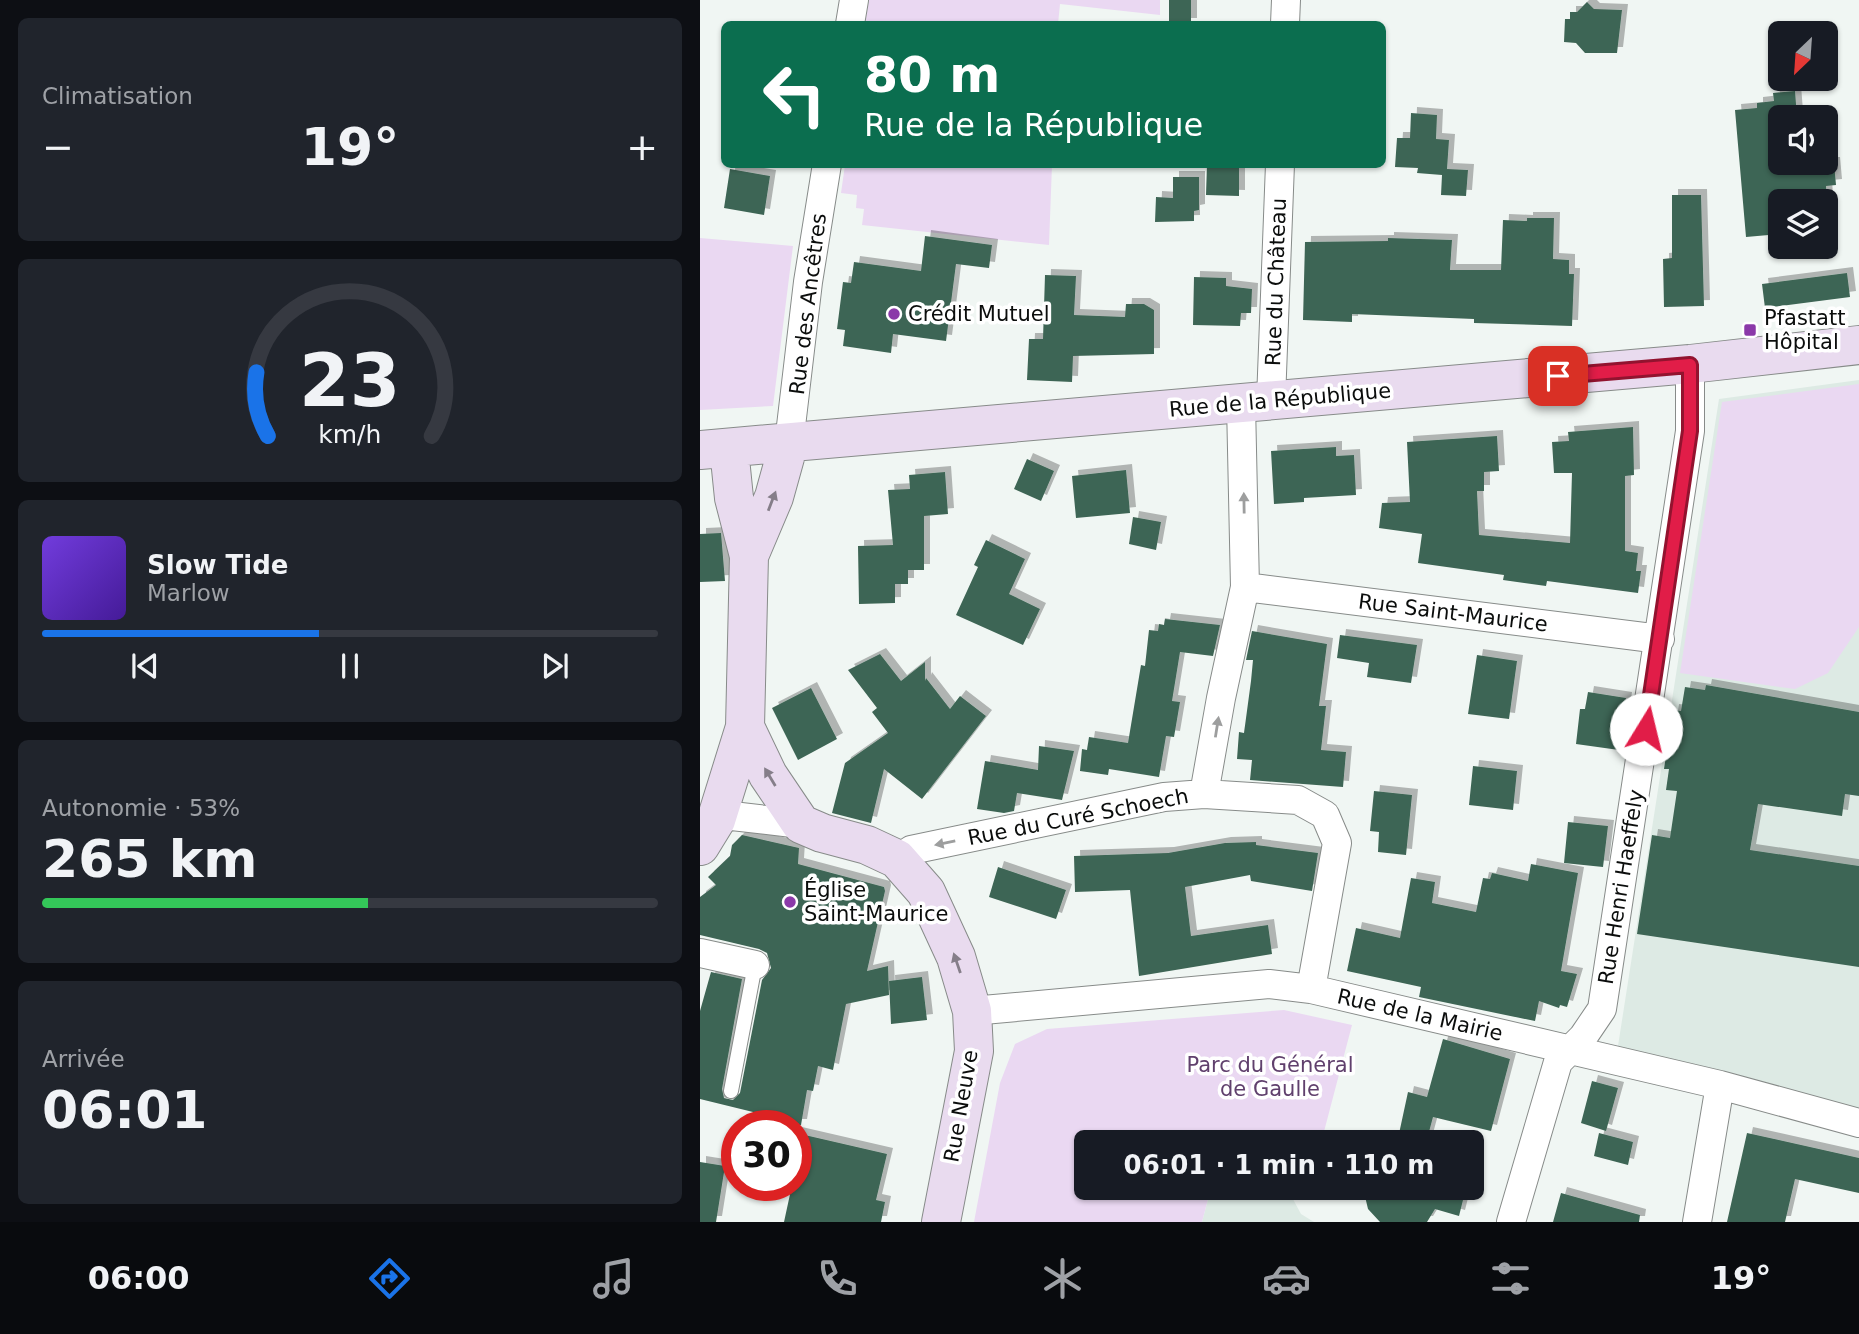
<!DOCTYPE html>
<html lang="fr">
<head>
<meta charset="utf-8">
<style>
  :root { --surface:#171b24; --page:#20242c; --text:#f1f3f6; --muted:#9ea1a6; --line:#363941; --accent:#1a73e8 }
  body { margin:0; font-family:"DejaVu Sans",sans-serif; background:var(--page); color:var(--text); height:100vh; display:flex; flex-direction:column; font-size:26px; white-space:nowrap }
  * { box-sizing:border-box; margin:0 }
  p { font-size:23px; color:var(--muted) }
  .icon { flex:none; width:38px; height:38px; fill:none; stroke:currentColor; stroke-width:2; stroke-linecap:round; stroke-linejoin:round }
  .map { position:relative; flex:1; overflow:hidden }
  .drawer { display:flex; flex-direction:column; gap:18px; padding:18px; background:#0d0f14; width:700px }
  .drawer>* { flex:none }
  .guide { position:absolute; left:21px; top:21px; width:665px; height:147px; border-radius:10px; box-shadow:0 2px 5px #0004; background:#0b6e4f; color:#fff; overflow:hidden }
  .needle { width:46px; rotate:205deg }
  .tools { position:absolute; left:1068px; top:21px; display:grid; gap:14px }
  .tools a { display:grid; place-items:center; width:70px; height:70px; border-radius:10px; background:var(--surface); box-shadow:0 2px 5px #0004; font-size:35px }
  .speed { position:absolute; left:21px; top:1110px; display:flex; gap:14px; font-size:35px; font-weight:700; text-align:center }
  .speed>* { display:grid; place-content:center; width:91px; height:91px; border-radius:50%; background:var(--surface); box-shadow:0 2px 5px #0004; line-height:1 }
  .speed .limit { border:10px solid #d22; background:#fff; color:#111 }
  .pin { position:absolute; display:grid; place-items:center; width:60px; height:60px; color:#fff; margin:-30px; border-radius:14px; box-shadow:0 4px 10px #0006 }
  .me { position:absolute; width:77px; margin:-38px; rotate:9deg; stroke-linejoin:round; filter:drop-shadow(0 0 5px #0008) }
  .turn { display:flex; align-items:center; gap:24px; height:147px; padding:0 28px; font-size:32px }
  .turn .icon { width:91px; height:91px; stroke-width:2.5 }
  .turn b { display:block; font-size:49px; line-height:60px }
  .big { font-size:52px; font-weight:600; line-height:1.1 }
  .drawer .tile { flex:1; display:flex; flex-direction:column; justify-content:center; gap:10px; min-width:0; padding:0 24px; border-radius:10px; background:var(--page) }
  .drawer .dial { align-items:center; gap:0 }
  .dial svg { height:182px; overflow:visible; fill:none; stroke:var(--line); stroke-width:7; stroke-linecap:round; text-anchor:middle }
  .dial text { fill:var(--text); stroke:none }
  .song { display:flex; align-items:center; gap:21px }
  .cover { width:84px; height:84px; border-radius:10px; background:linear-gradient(135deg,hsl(260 70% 55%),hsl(260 70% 35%)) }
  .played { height:7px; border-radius:4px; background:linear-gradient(90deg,var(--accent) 45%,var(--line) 45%) }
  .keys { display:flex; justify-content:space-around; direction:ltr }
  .heat { display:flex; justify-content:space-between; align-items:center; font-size:38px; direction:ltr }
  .charge { height:10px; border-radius:5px; background:linear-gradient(90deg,#34c759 53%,var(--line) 0) }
  .trip { position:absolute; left:374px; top:1130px; width:410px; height:70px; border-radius:10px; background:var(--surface); box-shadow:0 2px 5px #0004; font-weight:600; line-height:70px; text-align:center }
  .tabs { display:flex; height:112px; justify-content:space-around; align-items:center; background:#090b0e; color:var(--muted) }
  .tabs .icon { width:49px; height:49px }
  .tabs .active { color:var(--accent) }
  .tabs b { font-size:32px; color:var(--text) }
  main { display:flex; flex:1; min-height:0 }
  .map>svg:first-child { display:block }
  .built { fill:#ddeae4 }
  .green { fill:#ead8f2 }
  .building { fill:#3e6554; filter:url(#shadow) }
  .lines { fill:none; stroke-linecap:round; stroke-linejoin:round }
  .lane-casing { stroke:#878b89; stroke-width:16 }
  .street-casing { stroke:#878b89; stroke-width:30 }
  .secondary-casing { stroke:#878b89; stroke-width:40 }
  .lane { stroke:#fff; stroke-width:14 }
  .street { stroke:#fff; stroke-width:28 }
  .secondary { stroke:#e9dbef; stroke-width:38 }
  .oneway { fill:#857e89 }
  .oneway2 { fill:#9d9e9e }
  .route-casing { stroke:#92132f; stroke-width:18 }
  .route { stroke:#e11d48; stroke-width:12 }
  .poi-dot { fill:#8b39a9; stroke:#fff; stroke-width:2.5 }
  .labels { text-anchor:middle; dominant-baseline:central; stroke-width:7; stroke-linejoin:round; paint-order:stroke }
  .street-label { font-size:21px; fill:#0b0d0c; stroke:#fff }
  .poi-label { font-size:21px; fill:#0b0d0c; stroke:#fff; text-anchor:start }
  .park-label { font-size:21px; fill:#60406d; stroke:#fff }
</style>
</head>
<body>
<main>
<section class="drawer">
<div class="tile"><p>Climatisation</p>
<div class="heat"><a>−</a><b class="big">19°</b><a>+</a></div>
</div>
<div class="tile dial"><svg viewBox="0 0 100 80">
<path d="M14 69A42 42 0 1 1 86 69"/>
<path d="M14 69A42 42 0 0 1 9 41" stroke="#1a73e8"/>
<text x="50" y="56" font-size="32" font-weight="700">23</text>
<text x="50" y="72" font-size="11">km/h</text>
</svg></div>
<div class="tile">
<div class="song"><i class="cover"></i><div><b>Slow Tide</b><p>Marlow</p></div></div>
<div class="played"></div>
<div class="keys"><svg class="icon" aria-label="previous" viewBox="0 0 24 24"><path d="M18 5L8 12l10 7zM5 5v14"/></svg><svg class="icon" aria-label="pause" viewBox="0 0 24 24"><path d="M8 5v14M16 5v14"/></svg><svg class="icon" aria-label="next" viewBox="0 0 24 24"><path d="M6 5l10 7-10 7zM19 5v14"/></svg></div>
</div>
<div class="tile"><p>Autonomie · 53%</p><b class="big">265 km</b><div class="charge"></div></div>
<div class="tile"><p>Arrivée</p><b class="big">06:01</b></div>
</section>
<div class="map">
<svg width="1159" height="1222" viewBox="0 0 1159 1222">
  <defs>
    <filter id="shadow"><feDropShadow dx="6" dy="-6" stdDeviation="0" flood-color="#0004"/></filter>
  </defs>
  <rect width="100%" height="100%" fill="#f0f6f3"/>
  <path class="built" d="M1159,380V1111L918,1046L1019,399Z
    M511,1188H587L601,1214L614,1222H502Z"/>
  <path class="green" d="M169,0H460V15L360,4L358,24H165Z
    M145,165H352L349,245L162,225L164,209L156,208L157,195L141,193Z
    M0,238L93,246L73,406L0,410Z
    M1159,384V627L1128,673L1095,689L980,673L1022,402Z
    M584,1010L652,1025L621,1143H387V1188H511L502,1222H274L300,1083L315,1044L347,1029Z"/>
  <path class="building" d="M469,0H491V24H469Z
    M887,2L894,9L922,10L917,53H885L876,43L864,42L865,19H870V12H877Z
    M1095,91L1097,117H1080V163H1134L1136,185L1126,186L1127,201H1080V234L1046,237L1035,110L1057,108V103L1074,101L1073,93Z
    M711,113L737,115L736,139L749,140L747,169L768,170L766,196L741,195L742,175L717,173L718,168L695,167L697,138H710Z
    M507,164H539V196L506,195Z
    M30,169L70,176L64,215L24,208Z
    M473,177H499V210L494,211V221L455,222L456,197L473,198Z
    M972,195H1001L1004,306L964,307L963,259L972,258Z
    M827,218H854L853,259L869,260V274H874L872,326L774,323V319L652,314V322L603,320L605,242L688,241V238L752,240L750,270H801L803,220L827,221Z
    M225,236L292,245L289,268L256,264L246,341L193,334L191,353L143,346L145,330L137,329L143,282L151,283L154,262L221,271Z
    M1147,273L1150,297L1065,308L1062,284Z
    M345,275L376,276L374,315L425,317L426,304H444L454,310V354L373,356L372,382L327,380L329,339H343Z
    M494,277L526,278V286L552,289L551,313H541L540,326L493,325Z
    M933,427L934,475L925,476V551L938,553L936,571H941L938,593L847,581L846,586L803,580L804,575L718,563L722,534L679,528L682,503L710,502L707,442L797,436L799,471L784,472V491H777L779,535L870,543L872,473H854L852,442L869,441L868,432Z
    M636,447V456L654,455L656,495L604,498V502L574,504L571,451Z
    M327,459L354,471L341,501L314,489Z
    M426,470L430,513L376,518L372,476Z
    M245,472L248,514L224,516V570H208V584H195V603L159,604L158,546L193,545L188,490L210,489L209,475Z
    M433,517L461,522L456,550L429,544Z
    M21,533L25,581L0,582V534Z
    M286,540L325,559L309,594L340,609L323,645L256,615L278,567L274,565Z
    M465,619L520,625L513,656L480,652L472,701L480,702L474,737L466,736L459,777L409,769L408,775L380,771L382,749L387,750L389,737L428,743L441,665L445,666L449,630L458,631L459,624L464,625Z
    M552,631L627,644L619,706H626L621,750L646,752L643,787L550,780L552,760L537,759L539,732L544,733L551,681L553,660H546Z
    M640,635L717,645L711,683L667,677L669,663L637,658Z
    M180,654L201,681L225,662V681L226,678L250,709L260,696L286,716L222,799L184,769L171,823L132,813L145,763L188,733L172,712L177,708L148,670Z
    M777,655L817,661L809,719L768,714Z
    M1006,685L1159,712V796L1145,794L1142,816L1058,804L1050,850L1159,866V967L937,934L952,835L970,838L977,791L966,790L969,769H964L973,710L981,711L985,687L1005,690Z
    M111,688L137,739L98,760L72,708Z
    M888,692L926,698L919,750L876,744L880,709H885Z
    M339,746L374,751L362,800L317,793L314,811L304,813L277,809L285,761L338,770Z
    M773,766L817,771L813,810L769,805Z
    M674,791L712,795L706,855L678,852L679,832L670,831Z
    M868,822L908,826L903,867L864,863Z
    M42,835L99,848L98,864L184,887L185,891L167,971L188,966L189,995L146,1004L133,1070L118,1066L113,1091L107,1090L101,1125H80L52,1119L53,1112L0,1099V1011L11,972L42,979L22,1089L24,1098L33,1100L40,1093L62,980L71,968L67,953L59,949L0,935V897L16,885L8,877L30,856L32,845Z
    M556,842V845L618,853L612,891L551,881L550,875L485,887L491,936L568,925L572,954L439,976L430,890L375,892L374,856L468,853L525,843Z
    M831,864L878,873L861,971L877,974L867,1007L860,1005L859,1008L839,1001L835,1021L719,997L721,987L647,971L656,928L700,938L711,878L735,882L732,903L776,912L783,878L790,879L792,873L828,881Z
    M298,867L366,890L356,919L289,897Z
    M222,977L227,1020L191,1024L189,981Z
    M743,1039L810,1059L791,1131L733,1117L726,1143H697L708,1092L727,1097Z
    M892,1081L918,1088L906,1131L881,1123Z
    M96,1133L187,1154L176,1200L185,1202L181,1222H84L92,1185H96Z
    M899,1133L933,1142L928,1165L894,1156Z
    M1047,1133L1159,1158V1193L1095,1179L1085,1222H1027Z
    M0,1162L25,1166L16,1222H0Z
    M663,1188H766L759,1216L735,1209L727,1222H680L668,1209Z
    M861,1193L940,1215L939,1222H853Z"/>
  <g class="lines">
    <defs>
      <path id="lane" d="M31,1091L55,965"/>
      <path id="street" d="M150,24L154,0
        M585,24L586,0
        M571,400L580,164
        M89,443L108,282L127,164
        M545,587L960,639
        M504,794L521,698L545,587L541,404
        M16,820L32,816L101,824
        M197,859L211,850L464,797L504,794L598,800L625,815L637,843L611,989
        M0,953L55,965
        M272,1011L569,984L611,989L1020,1085L1159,1123
        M811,1222L858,1062L883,1037L902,1009L990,431V364
        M997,1222L1020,1085"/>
      <path id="secondary" d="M0,450L990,364L1159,345
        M49,556L74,497L89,443
        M45,727L68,775L101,824L122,833L167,845L197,859L226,892L256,957L272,1011L274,1051L241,1222
        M0,846L16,820L45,727L49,556L34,498L29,449"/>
    </defs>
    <use href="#lane" class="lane-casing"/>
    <use href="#street" class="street-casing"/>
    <use href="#secondary" class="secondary-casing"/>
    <use href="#lane" class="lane"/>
    <use href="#street" class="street"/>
    <use href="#secondary" class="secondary"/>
  </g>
  <defs><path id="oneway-solid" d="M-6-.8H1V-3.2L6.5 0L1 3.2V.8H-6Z" transform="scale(1.75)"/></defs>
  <g class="oneway">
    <use href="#oneway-solid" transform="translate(72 501) rotate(-69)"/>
    <use href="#oneway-solid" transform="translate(70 777) rotate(-121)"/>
    <use href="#oneway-solid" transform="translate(257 963) rotate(-109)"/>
  </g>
  <g class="oneway2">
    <use href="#oneway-solid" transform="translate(544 503) rotate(-91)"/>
    <use href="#oneway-solid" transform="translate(517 727) rotate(-81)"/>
    <use href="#oneway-solid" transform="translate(245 843) rotate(168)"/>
  </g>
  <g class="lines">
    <defs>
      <path id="route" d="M858,376L990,365V431L946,729"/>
    </defs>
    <use href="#route" class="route-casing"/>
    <use href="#route" class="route"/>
  </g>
  <g class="poi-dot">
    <circle cx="194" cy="314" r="7"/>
    <rect x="1043" y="323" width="14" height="14" rx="3.5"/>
    <circle cx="90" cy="902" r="7"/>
  </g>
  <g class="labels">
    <g class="street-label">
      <text transform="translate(576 282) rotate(-88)">Rue du Château</text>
      <text transform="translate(108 304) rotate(-83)">Rue des Ancêtres</text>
      <text transform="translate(580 400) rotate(-5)">Rue de la République</text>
      <text transform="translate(753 613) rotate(7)">Rue Saint-Maurice</text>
      <text transform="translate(378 817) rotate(-11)">Rue du Curé Schoech</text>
      <text transform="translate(921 887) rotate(-81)">Rue Henri Haeffely</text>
      <text transform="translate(720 1015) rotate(13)">Rue de la Mairie</text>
      <text transform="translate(261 1106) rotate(-80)">Rue Neuve</text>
    </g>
    <g class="poi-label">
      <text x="208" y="314">Crédit Mutuel</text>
      <text x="1064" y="318">Pfastatt<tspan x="1064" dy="24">Hôpital</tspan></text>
      <text x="104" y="890">Église<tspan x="104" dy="24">Saint-Maurice</tspan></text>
    </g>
    <g class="park-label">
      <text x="570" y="1065">Parc du Général<tspan x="570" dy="24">de Gaulle</tspan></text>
    </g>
  </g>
</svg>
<div class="tools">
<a><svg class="needle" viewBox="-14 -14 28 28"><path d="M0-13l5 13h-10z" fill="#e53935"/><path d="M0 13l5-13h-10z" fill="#9ea1a6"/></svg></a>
<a><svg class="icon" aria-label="sound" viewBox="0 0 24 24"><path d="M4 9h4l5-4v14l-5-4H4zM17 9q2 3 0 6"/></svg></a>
<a><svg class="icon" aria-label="layers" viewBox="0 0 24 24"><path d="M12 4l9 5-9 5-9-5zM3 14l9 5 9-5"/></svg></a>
</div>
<div class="speed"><div class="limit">30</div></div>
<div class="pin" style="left:858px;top:376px;background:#d93025"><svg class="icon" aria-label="arrive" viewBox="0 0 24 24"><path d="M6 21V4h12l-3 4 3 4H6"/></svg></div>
<svg class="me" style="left:946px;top:729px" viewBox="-20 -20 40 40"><circle r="19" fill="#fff"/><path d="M0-13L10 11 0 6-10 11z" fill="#e11d48"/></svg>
<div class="trip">06:01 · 1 min · 110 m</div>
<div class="guide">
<div class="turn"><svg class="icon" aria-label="left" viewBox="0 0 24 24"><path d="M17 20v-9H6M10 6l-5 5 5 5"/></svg><div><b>80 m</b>Rue de la République</div></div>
</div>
</div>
</main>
<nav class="tabs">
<b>06:00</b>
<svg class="icon active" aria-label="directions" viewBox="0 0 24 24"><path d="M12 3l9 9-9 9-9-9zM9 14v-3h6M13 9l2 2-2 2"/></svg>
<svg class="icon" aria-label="music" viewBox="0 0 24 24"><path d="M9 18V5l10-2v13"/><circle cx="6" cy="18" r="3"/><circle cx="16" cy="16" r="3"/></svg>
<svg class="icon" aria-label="phone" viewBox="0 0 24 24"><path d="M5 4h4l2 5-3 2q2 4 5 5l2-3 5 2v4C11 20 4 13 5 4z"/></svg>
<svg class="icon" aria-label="climate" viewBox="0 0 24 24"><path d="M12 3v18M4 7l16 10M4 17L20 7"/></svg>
<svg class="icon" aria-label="car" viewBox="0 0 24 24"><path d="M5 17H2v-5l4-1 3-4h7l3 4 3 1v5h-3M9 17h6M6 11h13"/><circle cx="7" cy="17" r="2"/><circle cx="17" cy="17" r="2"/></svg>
<svg class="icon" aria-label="filters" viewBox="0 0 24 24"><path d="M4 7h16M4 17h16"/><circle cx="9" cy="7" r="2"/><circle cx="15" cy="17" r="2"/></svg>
<b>19°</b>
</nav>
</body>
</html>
